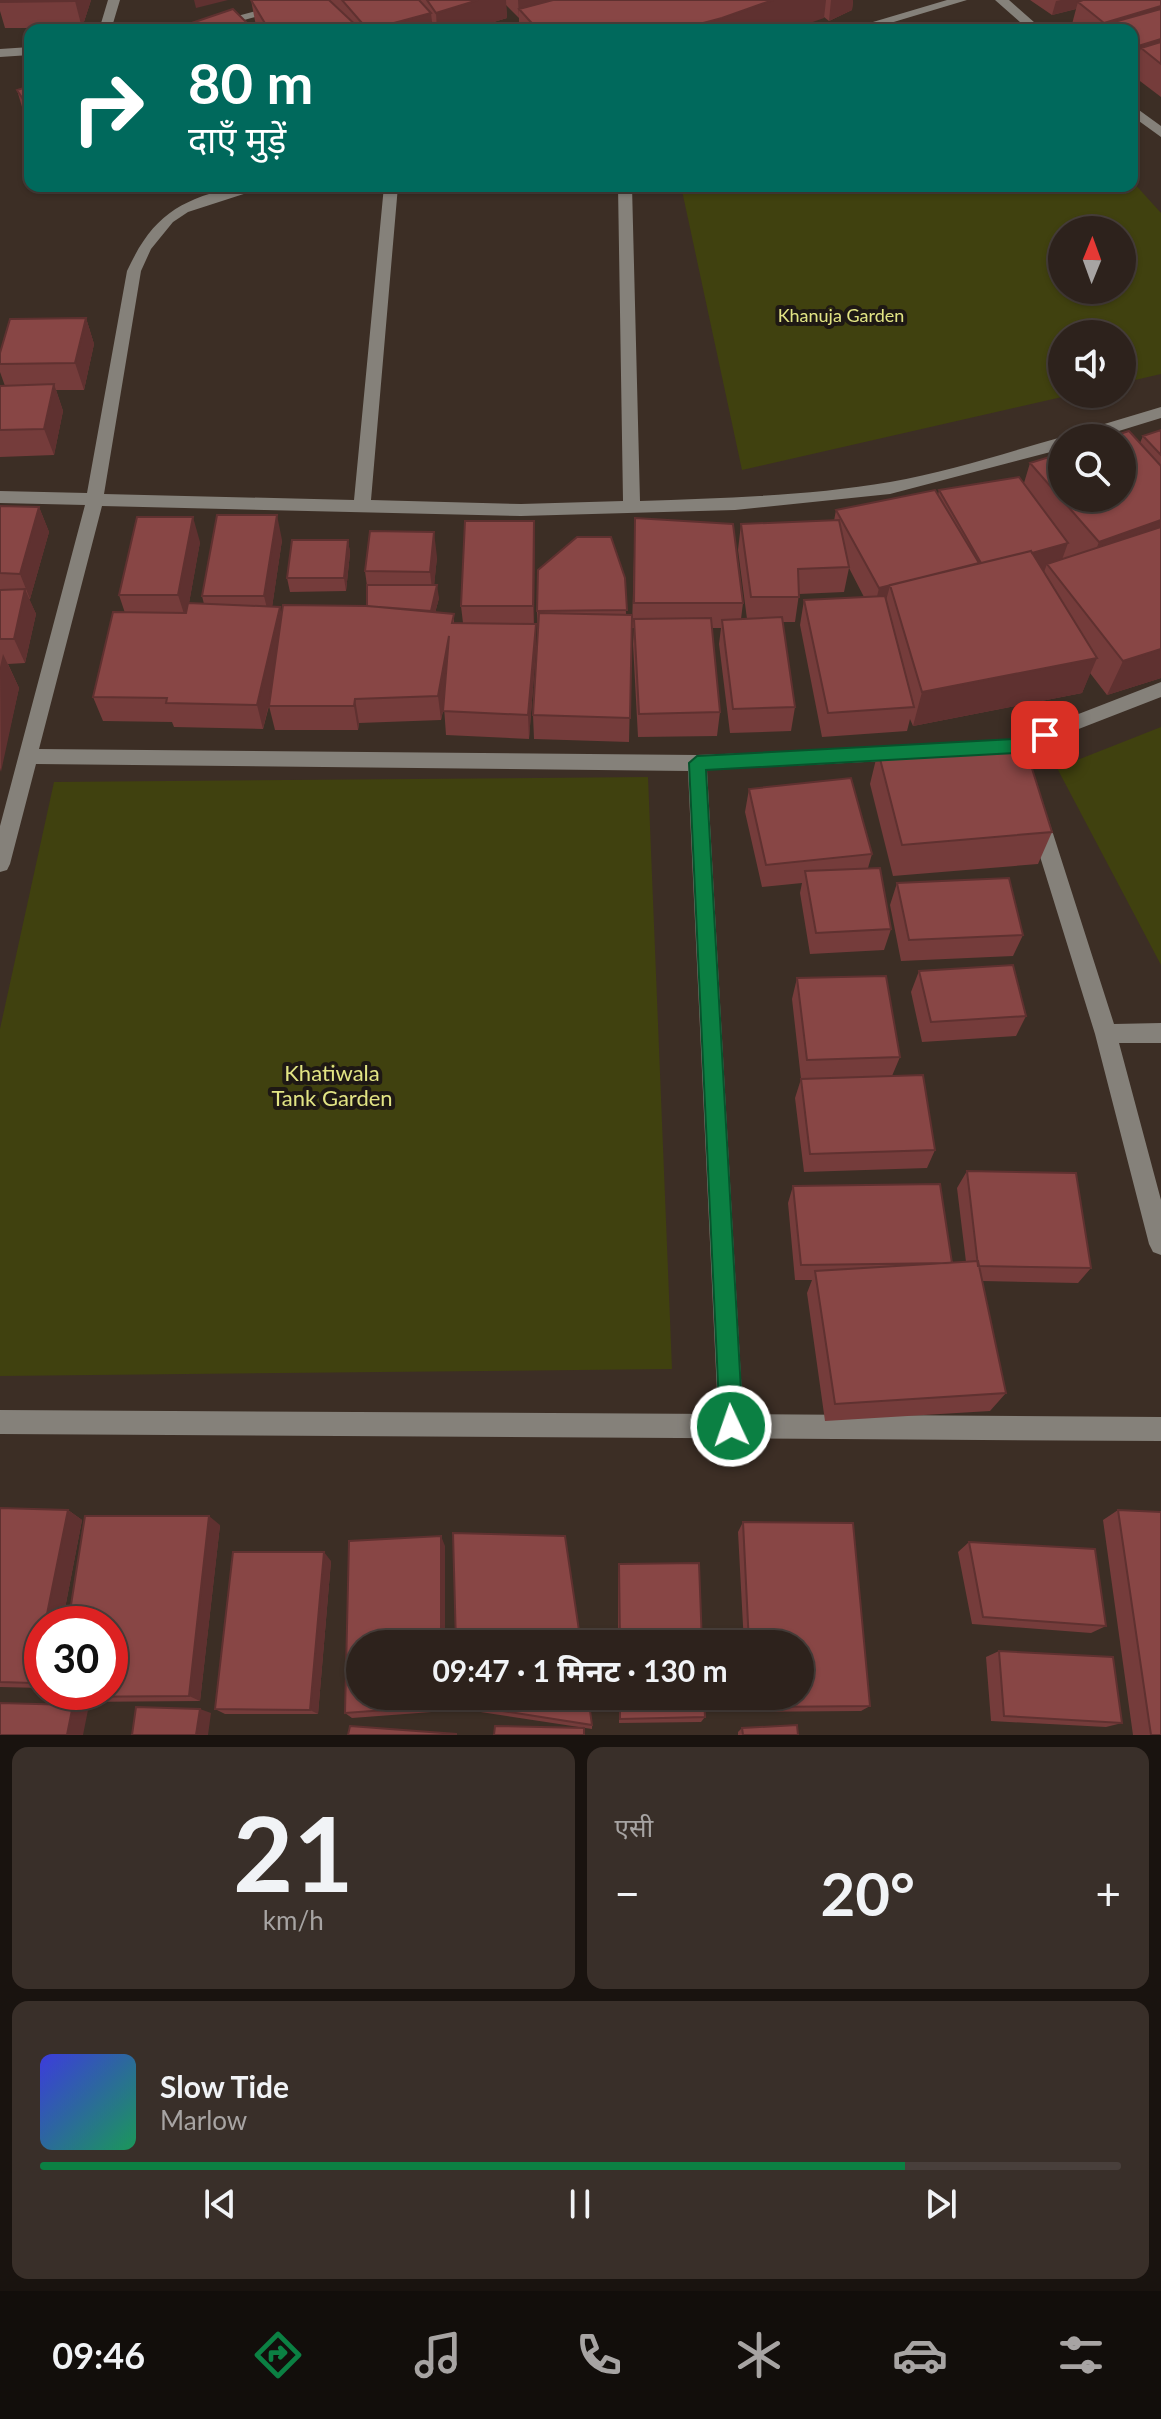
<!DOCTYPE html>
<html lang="hi">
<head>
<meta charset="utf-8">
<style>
  :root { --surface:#2d221c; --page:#392f29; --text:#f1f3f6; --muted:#a7a4a3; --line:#483f3b; --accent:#0b8043 }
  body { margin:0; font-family:Lato,"Noto Sans Devanagari",sans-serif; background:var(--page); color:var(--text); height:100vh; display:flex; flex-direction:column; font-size:30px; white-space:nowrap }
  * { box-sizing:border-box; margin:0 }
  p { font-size:26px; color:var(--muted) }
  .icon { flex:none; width:44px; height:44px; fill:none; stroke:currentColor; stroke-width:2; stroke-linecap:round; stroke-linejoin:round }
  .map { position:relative; height:1735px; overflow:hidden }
  .sheet { display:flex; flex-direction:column; gap:12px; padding:12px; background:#19130f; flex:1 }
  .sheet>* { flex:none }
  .hud { position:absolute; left:24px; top:24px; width:1114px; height:168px; border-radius:16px; box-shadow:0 2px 6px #0004,0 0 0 2px var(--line); background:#00695c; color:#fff; overflow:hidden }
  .needle { width:52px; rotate:1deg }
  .buttons { position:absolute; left:1048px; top:216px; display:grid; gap:16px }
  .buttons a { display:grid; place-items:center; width:88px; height:88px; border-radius:50%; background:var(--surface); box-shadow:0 2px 6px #0004,0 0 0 2px var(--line); font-size:40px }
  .speed { position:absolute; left:24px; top:1606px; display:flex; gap:16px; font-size:40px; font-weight:700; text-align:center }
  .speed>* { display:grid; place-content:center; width:104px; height:104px; border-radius:50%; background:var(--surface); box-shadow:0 2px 6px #0004,0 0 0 2px var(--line); line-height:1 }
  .speed .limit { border:12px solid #d22; background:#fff; color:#111 }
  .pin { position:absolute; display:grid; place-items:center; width:68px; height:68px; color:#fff; margin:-34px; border-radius:16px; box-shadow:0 4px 12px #0006 }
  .me { position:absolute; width:88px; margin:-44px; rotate:357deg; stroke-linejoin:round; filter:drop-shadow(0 0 6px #0008) }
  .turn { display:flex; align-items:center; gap:28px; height:168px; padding:0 32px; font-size:36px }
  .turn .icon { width:104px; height:104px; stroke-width:2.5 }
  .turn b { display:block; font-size:56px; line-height:68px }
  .big { font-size:60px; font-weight:700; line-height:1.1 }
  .sheet .tile { flex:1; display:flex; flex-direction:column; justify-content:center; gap:12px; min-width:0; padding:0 28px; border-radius:16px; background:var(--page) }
  .sheet .dial { align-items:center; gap:0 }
  .dial b { font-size:104px; line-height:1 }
  .song { display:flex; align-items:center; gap:24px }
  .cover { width:96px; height:96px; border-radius:12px; background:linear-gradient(135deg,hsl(240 70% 55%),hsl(150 70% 35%)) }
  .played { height:8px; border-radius:4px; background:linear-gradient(90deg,var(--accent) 80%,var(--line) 80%) }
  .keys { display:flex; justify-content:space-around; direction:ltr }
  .heat { display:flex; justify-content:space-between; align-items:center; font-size:44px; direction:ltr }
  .sheet .tiles { flex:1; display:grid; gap:12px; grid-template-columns:1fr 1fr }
  .tile:last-child { grid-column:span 2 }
  .trip { position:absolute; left:346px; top:1630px; width:468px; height:80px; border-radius:40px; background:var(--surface); box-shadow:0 2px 6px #0004,0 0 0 2px var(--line); font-weight:700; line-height:80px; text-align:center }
  .tabs { display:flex; height:128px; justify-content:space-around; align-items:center; background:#120e0b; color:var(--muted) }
  .tabs .icon { width:56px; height:56px }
  .tabs .on { color:var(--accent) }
  .tabs b { font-size:36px; color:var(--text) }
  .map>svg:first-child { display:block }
  .green { fill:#40410f; fill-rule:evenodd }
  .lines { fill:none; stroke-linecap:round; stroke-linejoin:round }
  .minor { fill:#85817a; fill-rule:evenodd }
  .wall { fill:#753c3b }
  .shaded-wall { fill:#5f3130 }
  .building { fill:#884645; stroke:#5f3130; stroke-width:2 }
  .route { fill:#0b8043; stroke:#07532c; stroke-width:2 }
  .labels { text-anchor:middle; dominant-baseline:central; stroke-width:8; stroke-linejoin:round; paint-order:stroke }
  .far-park-label { font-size:18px; fill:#e2e484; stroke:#1e1814 }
  .park-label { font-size:22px; fill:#e2e484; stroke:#1e1814 }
</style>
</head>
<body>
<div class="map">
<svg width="1161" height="1735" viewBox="0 0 1161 1735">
  <rect width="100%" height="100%" fill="#3c2e25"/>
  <path class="green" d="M1132,181L1161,213V374L1122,383V334H1062V394H1075L742,470L681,186H1132ZM1062,230H1122V290H1062Z
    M1161,727V965L1057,768Z
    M648,777L672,1369L0,1376V1029L54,782Z"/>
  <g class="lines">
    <path class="minor" d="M108,0H120L111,30H99Z
      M297,0H318L207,30H185Z
      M947,0H967L867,30H846Z
      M995,0H1009L1043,30H1029Z
      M30,47V55L0,57V49Z
      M1132,105L1161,126V137L1132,116Z
      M238,186H268L188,212L173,222L151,249L141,271L104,494L354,500L384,186H398L371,500L521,504L623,501L618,186H632L640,501C723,498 808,496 890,482C948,472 1005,453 1062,437L1064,438L1062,449L890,494L735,510L521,516L102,506L39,749L697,755L911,747L914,752L911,757L904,760L707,770L743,1414L1161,1417V1441L0,1434V1410L718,1414L688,771L36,764L10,864L7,870L0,872V826L85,505L0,503V491L87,493L127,271C153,215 179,200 238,186Z
      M1161,407V418L1096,438H1069L1071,434Z
      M1161,682V697L1022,751L1000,755L991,747L993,742L1014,739Z
      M1039,813L1046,815L1049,821L1114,1024L1161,1023V1043H1119L1161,1200V1255L1153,1252L1149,1244L1095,1034L1029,821L1032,815Z"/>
  </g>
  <path class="wall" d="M0,0H91L82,28H5L0,11Z
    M251,0L330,1V0H853L852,10L829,21L824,17L790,30H519V18L506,5L507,18L467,30H258L256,26Z
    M1030,0H1161V97L1132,75V30H1073L1071,28L1076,9L1052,15Z
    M30,86V124L25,117L17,90Z
    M86,318L94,344L84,390H56L63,411L54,455L0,457V386H5L0,372V353Z
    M1161,430V678L1107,695L1090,673L1082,693L913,726L910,719L907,731L822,737L800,625L804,600L864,597L849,568L844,592L799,594L795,622H782L795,707L791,731L730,733L719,644L721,628H712L720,712L717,736L638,737L633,644L634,628H632L635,518L743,603L741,619H747L738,550L741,524L834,521L836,510L938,495L939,490L1024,483L1030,463L1140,443L1143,436Z
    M0,506L39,507L49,532L30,599H29L36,614L25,663L8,664L19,688L0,772Z
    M534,521V624H536V649L529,739L446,735L444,707L441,720L359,723L358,730H275L269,706L263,729L174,727L172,722L103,721L93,697L125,613L119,595L200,542L189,603L204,604L202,596L282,540L272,607L282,615L367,606V586L365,571L437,557L434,585L439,598L435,613L454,614V623H463L461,606Z
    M348,540L350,553L346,591L290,592L287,578Z
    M625,578L626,615H632L629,742L534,739L533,715L538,635L537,611Z
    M878,751L1052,832L1038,864L893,876L870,784Z
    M749,789L872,854L868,868L891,929L884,950L810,954L800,893L802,883L762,887L745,812Z
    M897,883L1023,935L1013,956L901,961L890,905Z
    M919,971L1026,1016L1016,1036L922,1042L911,992Z
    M797,978L900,1057L892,1076L935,1150L927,1168L804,1172L795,1098L801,1079L792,999Z
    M967,1171L1091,1268L1078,1283L982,1281L1006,1393L990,1411L825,1421L807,1293L812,1280H795L788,1203L793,1186L952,1263L966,1262L957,1188Z
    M0,1508L68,1510L82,1520L62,1624H42V1688L0,1687Z
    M1118,1510L1161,1735H1133L1103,1520Z
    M743,1522L870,1706L861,1711L747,1712L746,1696H800V1644H744L738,1532Z
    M220,1525L200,1701L73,1702L57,1697Z
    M969,1542L1106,1626L1091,1633L972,1624L958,1552Z
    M445,1546L360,1696H445V1711L352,1718L345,1713Z
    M331,1561L318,1714H225L215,1709Z
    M619,1564L702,1644H618V1573Z
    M999,1651L1122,1723L1106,1727L991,1721L986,1657Z
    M619,1696H704L705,1717L701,1722L619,1723Z
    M458,1704L592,1725V1729L461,1709Z
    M742,1728L798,1735H738V1732Z"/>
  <path class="shaded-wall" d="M76,0H91L82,28L75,1Z
    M194,0H228L196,8Z
    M478,0H506L507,18L467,30H437L436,13Z
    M518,0H570L519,9V18Z
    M773,0H826L824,18L790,30H677Z
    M831,0H853L852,10L829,21Z
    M1061,0H1109L1078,2L1076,9L1052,15L1056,1Z
    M1161,6V26L1107,24L1106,30H1102L1104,23Z
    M431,13L433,30H371Z
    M1161,39V63L1141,48L1133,72H1132V58L1135,47Z
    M86,318L94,344L84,390L75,363Z
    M54,384L63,411L54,455L44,429Z
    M39,507L49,532L30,599L20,574Z
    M277,515L282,540L270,621L264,596Z
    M193,517L200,542L186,620L178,595Z
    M1161,520V550L1085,577L1099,542Z
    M534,521L535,547L534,630L533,606Z
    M434,532L437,557L433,597L430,572Z
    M348,540L350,553L346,591L344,578Z
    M1068,543L1059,568L1047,564L1044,572L983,566Z
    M437,585L439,598L432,624L431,611Z
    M890,586L883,611L873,613L879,588Z
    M25,589L36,614L25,663L14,639Z
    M280,607L286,632L263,729L257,705Z
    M536,624V649L529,739L528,715Z
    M449,636L452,661L441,720L438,696Z
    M1161,649V678L1107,695L1123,661Z
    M3,654L19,688L1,772L0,667Z
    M1097,658L1082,693L913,726L922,692Z
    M355,699L359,723L358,730L354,706Z
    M68,1510L82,1520L62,1624H45Z
    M209,1516L220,1525L200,1701L189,1696Z
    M441,1536L445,1546V1644H441Z
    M324,1552L331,1561L318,1714L310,1710Z
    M42,1639V1686L33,1683Z
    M441,1696H445V1711L441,1706Z
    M73,1705L88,1710L83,1735H67Z
    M200,1709L211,1713L208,1735H196Z"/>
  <path class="building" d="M0,0H76L75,1L0,2Z
    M251,0H329L361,30H269Z
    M342,0H419L431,13L368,30Z
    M427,0H478L436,13Z
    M553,0H773L722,18L677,30H538L519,9Z
    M1083,0H1161V6L1104,23L1078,2Z
    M233,9L254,30H176L174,29Z
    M1161,9V39L1135,47L1132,45V30H1114L1107,24Z
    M504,25L509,30H488Z
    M1161,42V64L1141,48Z
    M30,86V110L17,90Z
    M86,318L75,363L0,364V353L10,319Z
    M54,384L44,429L0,430V386Z
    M1161,430V455L1143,436Z
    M1129,431L1161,466V520L1099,542L1030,463L1062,453V498H1122V438H1107Z
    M1019,477L1068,543L1032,553L1031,551L981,563L939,490Z
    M935,490L979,563L879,588L836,510Z
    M0,506L39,507L20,574L0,573Z
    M217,515H277L264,596H202Z
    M137,517H193L178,595H119Z
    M635,518L733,524L743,603H634Z
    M839,520L849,567L798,569L799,597H751L741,524Z
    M465,521H534L533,606H461Z
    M1161,527V649L1123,661L1047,564Z
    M370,531L434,532L430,572L365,571Z
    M577,537H611L625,578L627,610L537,611L538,570Z
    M292,540H348L344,578H287Z
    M1031,551L1097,658L922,692L890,585Z
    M367,585H437L431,611L367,606Z
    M25,589L14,639H0V590Z
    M885,596L914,707L828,713L804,600Z
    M188,603L280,607L257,705L166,703L167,698L93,697L113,612L186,613Z
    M283,605L368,606L454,614L452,623L536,624L528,715L443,711L449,636L438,696L355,699L354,706H269Z
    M539,613L632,615L630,718L533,715Z
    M782,617L795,707L733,709L722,620Z
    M711,618L720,712L639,714L634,619Z
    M1023,740L1052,832L902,845L878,751Z
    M851,778L872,854L766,865L749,789Z
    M880,868L891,929L816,933L805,871Z
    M1009,878L1023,935L909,940L897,883Z
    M1013,965L1026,1016L931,1022L919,971Z
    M886,976L900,1057L807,1060L797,978Z
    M923,1075L935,1150L810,1154L801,1079Z
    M967,1171L1076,1173L1091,1268L978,1266Z
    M940,1184L952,1263L801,1265L793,1186Z
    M978,1261L1006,1393L835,1404L815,1271Z
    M0,1508L68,1510L45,1624H42V1639L33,1683L0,1682Z
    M1118,1510L1161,1512V1735H1151Z
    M85,1516H209L189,1696L57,1697L58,1692H110V1624H68Z
    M743,1522L853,1523L870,1706L752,1707V1696H800V1644H749Z
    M453,1533L565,1536L581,1644H456Z
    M441,1536V1644H360V1696H441V1706L345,1713L349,1541Z
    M969,1542L1095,1549L1106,1626L983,1617Z
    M233,1552H324L310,1710L215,1709Z
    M699,1563L702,1644H620L619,1564Z
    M999,1651L1113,1657L1122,1723L1004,1716Z
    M457,1696H588L592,1725L458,1704Z
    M620,1696H704L705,1717L620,1719Z
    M0,1703L73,1705L67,1735H0Z
    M136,1707L200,1709L196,1735H132Z
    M797,1725L798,1735H743L742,1728Z
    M350,1726L456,1734V1735H348Z
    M495,1726L584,1728V1735H494Z"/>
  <path class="route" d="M1045,728L1053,735L1051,739L1015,753L706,770L743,1426L739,1434L731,1438L723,1434L720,1426L689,763L697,756L1014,739Z"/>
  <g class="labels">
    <g class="far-park-label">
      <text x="841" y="315">Khanuja Garden</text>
    </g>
    <g class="park-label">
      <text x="332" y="1072">Khatiwala<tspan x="332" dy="25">Tank Garden</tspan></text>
    </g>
  </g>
</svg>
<div class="buttons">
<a><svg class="needle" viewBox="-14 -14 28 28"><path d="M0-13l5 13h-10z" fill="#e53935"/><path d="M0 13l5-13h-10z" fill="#a7a4a3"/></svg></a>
<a><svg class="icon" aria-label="sound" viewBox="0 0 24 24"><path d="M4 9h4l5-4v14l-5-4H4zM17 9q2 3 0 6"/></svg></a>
<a><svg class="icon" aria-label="search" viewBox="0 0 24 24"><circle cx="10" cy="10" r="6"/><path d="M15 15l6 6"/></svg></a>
</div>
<div class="speed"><div class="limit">30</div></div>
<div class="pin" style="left:1045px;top:735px;background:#d93025"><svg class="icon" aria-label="arrive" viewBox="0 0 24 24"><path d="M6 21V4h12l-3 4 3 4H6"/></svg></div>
<svg class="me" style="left:731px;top:1426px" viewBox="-20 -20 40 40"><circle r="17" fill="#0b8043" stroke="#fff" stroke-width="3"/><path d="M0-11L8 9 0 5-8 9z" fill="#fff"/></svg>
<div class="trip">09:47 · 1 मिनट · 130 m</div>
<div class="hud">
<div class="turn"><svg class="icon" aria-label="right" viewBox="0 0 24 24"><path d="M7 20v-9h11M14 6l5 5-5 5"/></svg><div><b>80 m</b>दाएँ मुड़ें</div></div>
</div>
</div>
<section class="sheet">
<div class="tiles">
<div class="tile dial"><b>21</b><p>km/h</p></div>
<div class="tile"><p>एसी</p>
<div class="heat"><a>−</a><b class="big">20°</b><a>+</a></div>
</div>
<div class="tile">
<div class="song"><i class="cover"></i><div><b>Slow Tide</b><p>Marlow</p></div></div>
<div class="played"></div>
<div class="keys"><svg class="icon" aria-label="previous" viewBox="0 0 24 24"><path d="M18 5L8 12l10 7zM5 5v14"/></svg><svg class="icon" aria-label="pause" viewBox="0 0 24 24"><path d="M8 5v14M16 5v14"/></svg><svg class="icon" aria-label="next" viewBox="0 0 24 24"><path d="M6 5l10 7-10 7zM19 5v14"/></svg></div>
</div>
</div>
</section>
<nav class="tabs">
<b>09:46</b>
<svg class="icon on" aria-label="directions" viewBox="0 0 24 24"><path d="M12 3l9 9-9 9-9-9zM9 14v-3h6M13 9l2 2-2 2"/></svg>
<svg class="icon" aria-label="music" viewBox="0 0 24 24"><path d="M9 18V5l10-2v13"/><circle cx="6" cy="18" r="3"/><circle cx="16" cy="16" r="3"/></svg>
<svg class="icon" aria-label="phone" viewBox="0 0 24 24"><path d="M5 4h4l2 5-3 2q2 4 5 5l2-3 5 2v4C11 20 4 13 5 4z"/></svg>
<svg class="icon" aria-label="climate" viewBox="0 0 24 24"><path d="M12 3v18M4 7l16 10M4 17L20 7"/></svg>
<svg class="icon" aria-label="car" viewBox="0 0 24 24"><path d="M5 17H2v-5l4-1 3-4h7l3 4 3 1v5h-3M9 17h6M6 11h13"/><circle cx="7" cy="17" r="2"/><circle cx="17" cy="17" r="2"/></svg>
<svg class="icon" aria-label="filters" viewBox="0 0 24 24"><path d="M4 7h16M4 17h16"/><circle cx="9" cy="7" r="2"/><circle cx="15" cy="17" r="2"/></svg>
</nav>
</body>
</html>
